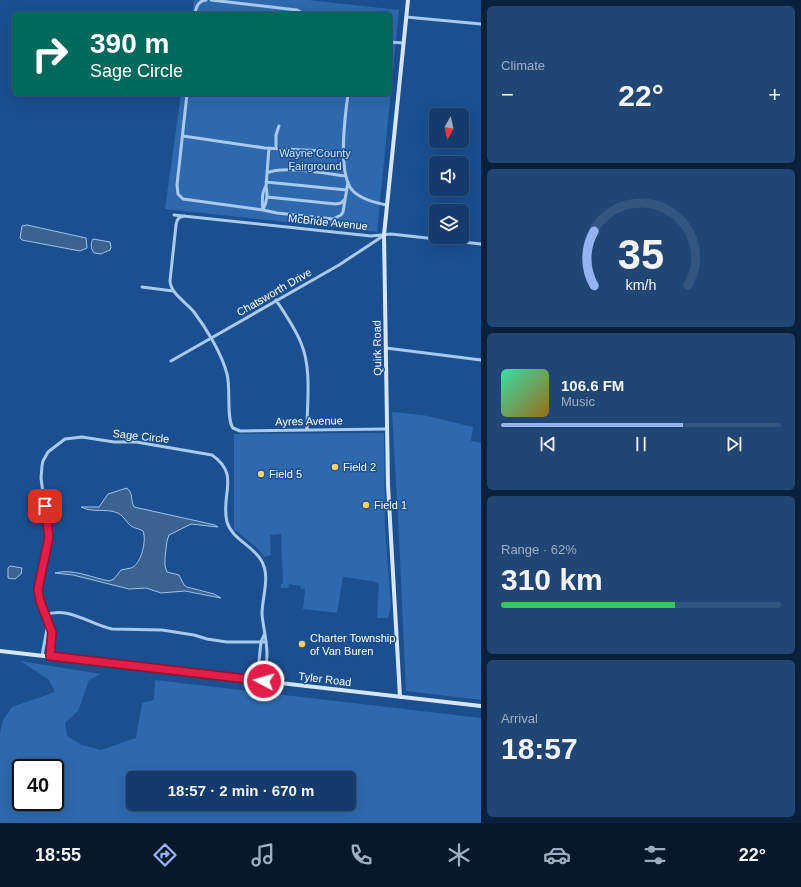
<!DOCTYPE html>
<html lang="en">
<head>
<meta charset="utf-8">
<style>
  :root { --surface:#143b6b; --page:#214673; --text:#f1f3f6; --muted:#9dadc1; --line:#33557e; --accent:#95b2f1 }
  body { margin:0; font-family:Helvetica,sans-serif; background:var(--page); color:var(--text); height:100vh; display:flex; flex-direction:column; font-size:15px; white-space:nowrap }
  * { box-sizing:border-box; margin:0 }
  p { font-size:13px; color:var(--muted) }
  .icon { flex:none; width:22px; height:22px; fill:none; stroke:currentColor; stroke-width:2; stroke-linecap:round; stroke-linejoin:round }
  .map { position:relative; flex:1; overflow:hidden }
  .sheet { display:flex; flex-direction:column; gap:6px; padding:6px; background:#0b203b; width:320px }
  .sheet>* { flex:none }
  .top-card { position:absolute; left:12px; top:12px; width:380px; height:84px; border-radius:6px; box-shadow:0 4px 16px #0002,0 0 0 1px var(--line); background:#00695c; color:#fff; overflow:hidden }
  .needle { width:26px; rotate:188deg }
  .controls { position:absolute; left:429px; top:108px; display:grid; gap:8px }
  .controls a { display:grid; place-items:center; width:40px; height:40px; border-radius:6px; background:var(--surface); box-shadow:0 4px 16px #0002,0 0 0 1px var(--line); font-size:20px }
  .speed { position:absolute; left:12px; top:759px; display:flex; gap:8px; font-size:20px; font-weight:700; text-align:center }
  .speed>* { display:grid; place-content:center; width:52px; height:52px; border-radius:50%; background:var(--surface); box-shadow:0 4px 16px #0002,0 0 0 1px var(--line); line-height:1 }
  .speed .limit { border:2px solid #111; border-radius:6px; background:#fff; color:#111 }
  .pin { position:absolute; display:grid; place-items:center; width:34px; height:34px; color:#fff; margin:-17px; border-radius:8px; box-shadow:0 2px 6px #0006 }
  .me { position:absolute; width:44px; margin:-22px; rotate:276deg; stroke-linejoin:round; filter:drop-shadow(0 0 3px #0008) }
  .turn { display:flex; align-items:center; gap:14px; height:84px; padding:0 12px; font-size:18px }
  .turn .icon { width:52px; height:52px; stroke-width:2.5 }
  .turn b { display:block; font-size:28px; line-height:34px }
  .big { font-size:30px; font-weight:700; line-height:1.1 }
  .sheet .widget { flex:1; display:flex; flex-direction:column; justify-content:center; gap:6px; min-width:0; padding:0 14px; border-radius:6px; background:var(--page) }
  .sheet .dial { align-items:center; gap:0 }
  .dial svg { height:104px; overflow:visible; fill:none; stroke:var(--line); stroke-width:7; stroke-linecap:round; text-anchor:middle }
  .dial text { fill:var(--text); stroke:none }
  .song { display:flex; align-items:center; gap:12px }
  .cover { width:48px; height:48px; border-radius:6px; background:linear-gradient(135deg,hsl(160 70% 55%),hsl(40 70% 35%)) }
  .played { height:4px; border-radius:2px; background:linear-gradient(90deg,var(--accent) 65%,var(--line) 65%) }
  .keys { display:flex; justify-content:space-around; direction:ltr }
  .heat { display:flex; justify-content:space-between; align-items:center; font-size:22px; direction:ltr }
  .charge { height:6px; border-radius:3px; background:linear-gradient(90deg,#34c759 62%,var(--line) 0) }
  .trip { position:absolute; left:126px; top:771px; width:230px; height:40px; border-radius:6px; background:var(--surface); box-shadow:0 4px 16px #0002,0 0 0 1px var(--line); font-weight:700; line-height:40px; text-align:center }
  .tabs { display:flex; height:64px; justify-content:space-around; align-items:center; background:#08182b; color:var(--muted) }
  .tabs .icon { width:28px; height:28px }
  .tabs .current { color:var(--accent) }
  .tabs b { font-size:18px; color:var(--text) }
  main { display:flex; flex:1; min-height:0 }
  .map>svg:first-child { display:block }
  .green { fill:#2e69ad; fill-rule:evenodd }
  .water { fill:#3c6290; stroke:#9cc4f0 }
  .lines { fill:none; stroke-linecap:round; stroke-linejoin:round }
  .street { stroke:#a9c9ee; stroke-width:3 }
  .secondary { stroke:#d6e6fa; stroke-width:4 }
  .route-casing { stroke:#92132f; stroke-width:10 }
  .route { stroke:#e11d48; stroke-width:7 }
  .poi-dot { fill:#ffd166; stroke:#1b4f8f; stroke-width:1.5 }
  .labels { text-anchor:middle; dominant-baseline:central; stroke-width:3; stroke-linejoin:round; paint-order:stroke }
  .park-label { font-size:11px; fill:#cfe3fa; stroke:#1b4f8f }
  .street-label { font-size:11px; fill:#fff; stroke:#1b4f8f }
  .poi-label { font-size:11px; fill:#fff; stroke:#1b4f8f; text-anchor:start }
</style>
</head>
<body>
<main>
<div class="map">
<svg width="481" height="823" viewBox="0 0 481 823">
  <rect width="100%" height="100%" fill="#1b4f8f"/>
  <path class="green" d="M194,0H308L399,10L377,232L165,209L181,94H390V14H192Z
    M392,412L423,415L473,427L471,441L481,443V700L406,691L399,535Z
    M384,433L385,528L391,606L388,618H377L379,584L372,581L343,577L337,613L303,609L305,589H300L301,586L289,584L288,588H281V584H283L281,534L270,535L271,555L264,557L257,548L234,529V434Z
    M20,661L101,674L89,680L78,711L65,723L67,736L82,745L101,750L136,738L142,703L154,700L155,680L481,718V823H0V733L3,720L12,707L55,692L48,679ZM21,768H55V802H21ZM133,778H349V804H133Z"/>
  <path class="water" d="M27,225L86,238L87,248L80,251L22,240L20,238L22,226Z
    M93,239L110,242L111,247L110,250L101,254L94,253C91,249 90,244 93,239Z
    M127,488C134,495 130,499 134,507L215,525L218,527L191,524L169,535L167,541L165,557V566L167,572L179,575L184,585L187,587L214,594L221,598L185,591L161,593L146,588L129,589L73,575L55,573C72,568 93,578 109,581L114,579L121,570C124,569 128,569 131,568C141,565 147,540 143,531C140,529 134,528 131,526C126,522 124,516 118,513C106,508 92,513 81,507H99L108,494Z
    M10,566L22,568L21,574L15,579L8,578V568Z"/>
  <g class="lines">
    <path class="street" d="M211,0L297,10L304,14
      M195,14C196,7 198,1 206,0
      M406,17L481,24
      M390,42L403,43
      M187,94L177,185L178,194L183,199L263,210L277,213L333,219L341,215L343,212L348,182
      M348,94C345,116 337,175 353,191C362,200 376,203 387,205
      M183,136L265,148L343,152
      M276,148V135L279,126
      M267,173C283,165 328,174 346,176
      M266,182L347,190
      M267,197L336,204L341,203L345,199
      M263,209C262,202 262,192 266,186
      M263,210C267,201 268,195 266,186L269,148
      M174,215L371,236L391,234L481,244
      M185,216C178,217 177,219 176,225L170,281C171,294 186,302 194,312C206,328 222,354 227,374C231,388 226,419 233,428L240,431L387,429
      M142,287L173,291
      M276,300C285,314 295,328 301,343C312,369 307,402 307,429
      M386,348L481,360
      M171,361L339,265L383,236
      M45,615C68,606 89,624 112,629L162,630L194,635L207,639L227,642H266
      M42,656L48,623
      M50,656C51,649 53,639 51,631C47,617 39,604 38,589C37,572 47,554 49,537L41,478L42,466L43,461L48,452L65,439L82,437L114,442H136L212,455C241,475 220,495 227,522C232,539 252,545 261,560C271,576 262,597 262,614C263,627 267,640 267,654C267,663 265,672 264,681
      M257,680L261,642L264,635"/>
    <path class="secondary" d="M0,651L481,706
      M400,697L388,485L384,235L408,0"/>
  </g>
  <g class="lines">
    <defs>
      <path id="route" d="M45,506L49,537L38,589L40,601L52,632L50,656L264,681"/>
    </defs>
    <use href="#route" class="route-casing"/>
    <use href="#route" class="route"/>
  </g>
  <g class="poi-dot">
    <circle cx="335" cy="467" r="4"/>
    <circle cx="261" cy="474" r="4"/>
    <circle cx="366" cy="505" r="4"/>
    <circle cx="302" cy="644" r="4"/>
  </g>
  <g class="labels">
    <g class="park-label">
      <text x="315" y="153">Wayne County<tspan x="315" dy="13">Fairground</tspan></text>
    </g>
    <g class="street-label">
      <text transform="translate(328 222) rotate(6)">McBride Avenue</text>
      <text transform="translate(274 292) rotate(-30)">Chatsworth Drive</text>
      <text transform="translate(377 348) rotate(-91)">Quirk Road</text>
      <text transform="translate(309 421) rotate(-1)">Ayres Avenue</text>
      <text transform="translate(141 436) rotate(6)">Sage Circle</text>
      <text transform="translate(325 679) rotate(7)">Tyler Road</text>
    </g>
    <g class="poi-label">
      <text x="343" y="467">Field 2</text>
      <text x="269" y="474">Field 5</text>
      <text x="374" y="505">Field 1</text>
      <text x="310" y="638">Charter Township<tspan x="310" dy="13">of Van Buren</tspan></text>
    </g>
  </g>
</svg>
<div class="controls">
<a><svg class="needle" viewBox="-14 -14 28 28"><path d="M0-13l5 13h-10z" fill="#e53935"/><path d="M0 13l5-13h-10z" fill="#9dadc1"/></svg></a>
<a><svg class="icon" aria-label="sound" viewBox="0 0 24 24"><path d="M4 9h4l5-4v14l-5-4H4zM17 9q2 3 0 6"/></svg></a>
<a><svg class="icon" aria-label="layers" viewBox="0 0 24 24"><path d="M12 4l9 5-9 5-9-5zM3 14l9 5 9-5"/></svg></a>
</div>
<div class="speed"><div class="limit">40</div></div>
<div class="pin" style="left:45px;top:506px;background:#d93025"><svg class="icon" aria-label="arrive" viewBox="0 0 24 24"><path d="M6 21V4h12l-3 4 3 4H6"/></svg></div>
<svg class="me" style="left:264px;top:681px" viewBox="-20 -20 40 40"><circle r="17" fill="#e11d48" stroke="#fff" stroke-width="3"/><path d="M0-11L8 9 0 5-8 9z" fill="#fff"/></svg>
<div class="trip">18:57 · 2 min · 670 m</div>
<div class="top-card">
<div class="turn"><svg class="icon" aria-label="right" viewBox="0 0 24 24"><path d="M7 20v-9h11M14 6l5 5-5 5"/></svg><div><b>390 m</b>Sage Circle</div></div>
</div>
</div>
<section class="sheet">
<div class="widget"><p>Climate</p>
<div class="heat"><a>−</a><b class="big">22°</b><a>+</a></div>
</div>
<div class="widget dial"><svg viewBox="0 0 100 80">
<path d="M14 69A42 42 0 1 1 86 69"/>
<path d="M14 69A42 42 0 0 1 14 27" stroke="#95b2f1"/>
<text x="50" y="56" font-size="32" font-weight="700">35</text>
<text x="50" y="72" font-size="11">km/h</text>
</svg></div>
<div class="widget">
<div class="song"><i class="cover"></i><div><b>106.6 FM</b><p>Music</p></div></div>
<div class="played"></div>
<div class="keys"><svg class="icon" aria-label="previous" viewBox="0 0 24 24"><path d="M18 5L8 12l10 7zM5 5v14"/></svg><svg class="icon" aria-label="pause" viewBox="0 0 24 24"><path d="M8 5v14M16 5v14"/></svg><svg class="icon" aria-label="next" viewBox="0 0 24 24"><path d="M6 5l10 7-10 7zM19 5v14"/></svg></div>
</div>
<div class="widget"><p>Range · 62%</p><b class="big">310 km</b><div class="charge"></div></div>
<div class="widget"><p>Arrival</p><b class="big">18:57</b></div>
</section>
</main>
<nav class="tabs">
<b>18:55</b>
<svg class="icon current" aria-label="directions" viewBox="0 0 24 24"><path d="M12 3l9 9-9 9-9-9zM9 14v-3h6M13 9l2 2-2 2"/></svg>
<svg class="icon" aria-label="music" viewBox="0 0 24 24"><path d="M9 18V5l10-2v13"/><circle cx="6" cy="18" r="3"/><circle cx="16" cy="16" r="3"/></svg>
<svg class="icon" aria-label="phone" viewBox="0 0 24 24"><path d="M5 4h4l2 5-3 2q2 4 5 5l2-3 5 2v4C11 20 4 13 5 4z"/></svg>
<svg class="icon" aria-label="climate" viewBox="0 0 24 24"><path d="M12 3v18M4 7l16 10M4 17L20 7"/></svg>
<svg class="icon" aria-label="car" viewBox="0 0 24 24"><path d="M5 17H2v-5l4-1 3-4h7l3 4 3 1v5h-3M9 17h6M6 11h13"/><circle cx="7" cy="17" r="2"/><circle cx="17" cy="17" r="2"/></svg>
<svg class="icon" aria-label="filters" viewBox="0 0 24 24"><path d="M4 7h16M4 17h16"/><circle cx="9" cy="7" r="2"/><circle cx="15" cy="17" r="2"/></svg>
<b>22°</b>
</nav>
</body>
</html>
